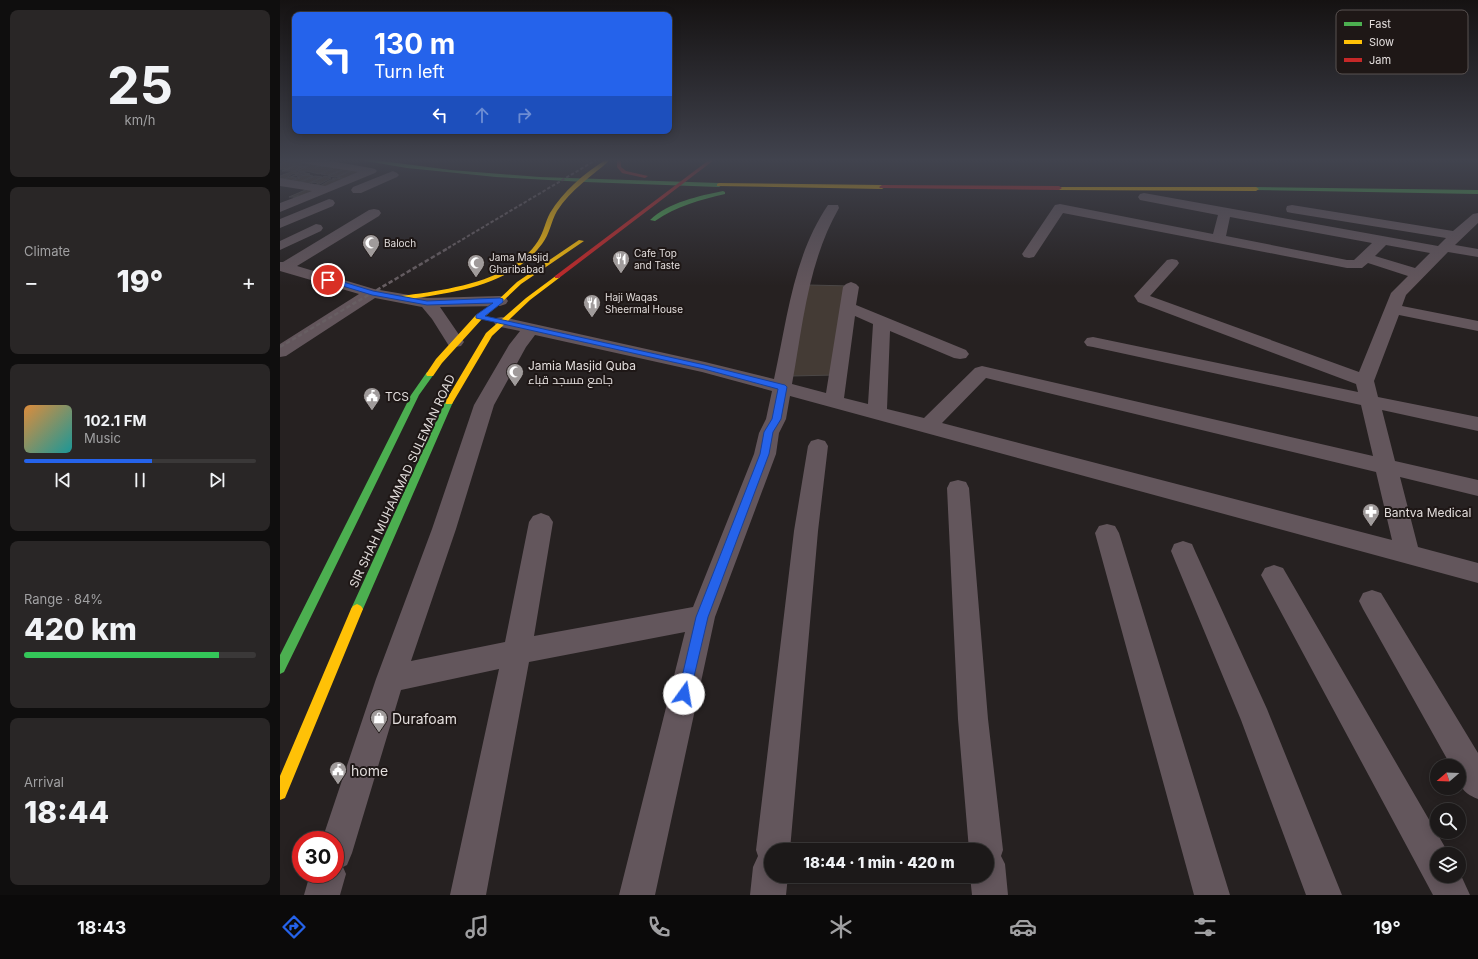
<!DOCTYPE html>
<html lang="en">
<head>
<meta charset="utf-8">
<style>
  :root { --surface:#1c1919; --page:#292626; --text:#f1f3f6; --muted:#a0a0a2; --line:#3a3838; --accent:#2563eb }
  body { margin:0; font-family:Inter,Cairo,sans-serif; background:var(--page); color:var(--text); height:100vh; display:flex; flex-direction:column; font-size:15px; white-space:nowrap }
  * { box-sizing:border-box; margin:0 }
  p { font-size:13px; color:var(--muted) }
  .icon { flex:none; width:22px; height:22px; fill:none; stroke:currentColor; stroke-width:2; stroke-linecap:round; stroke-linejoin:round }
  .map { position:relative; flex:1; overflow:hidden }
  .drawer { display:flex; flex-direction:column; gap:10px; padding:10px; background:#0f0e0e; width:280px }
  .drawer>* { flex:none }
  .banner { position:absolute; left:12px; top:12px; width:380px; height:122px; border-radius:8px; box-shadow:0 2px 10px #0003,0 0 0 1px var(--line); background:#2563eb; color:#fff; overflow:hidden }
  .needle { width:26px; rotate:251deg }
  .tools { position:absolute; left:1150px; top:759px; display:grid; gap:8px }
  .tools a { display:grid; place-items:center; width:36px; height:36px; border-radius:50%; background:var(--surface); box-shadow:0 2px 10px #0003,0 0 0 1px var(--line); font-size:20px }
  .speed { position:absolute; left:12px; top:831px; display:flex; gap:8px; font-size:20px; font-weight:700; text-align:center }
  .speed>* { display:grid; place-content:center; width:52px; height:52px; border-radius:50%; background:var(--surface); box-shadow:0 2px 10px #0003,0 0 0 1px var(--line); line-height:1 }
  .speed .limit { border:6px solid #d22; background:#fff; color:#111 }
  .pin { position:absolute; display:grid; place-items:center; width:34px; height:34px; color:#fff; margin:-17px; border:2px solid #fff; border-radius:50%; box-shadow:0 1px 4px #0007 }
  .me { position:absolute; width:44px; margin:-22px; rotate:13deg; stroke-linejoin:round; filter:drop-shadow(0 0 3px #0008) }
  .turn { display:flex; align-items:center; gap:14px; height:84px; padding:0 16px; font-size:18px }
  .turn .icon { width:52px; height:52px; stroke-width:2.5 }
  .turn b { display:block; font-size:28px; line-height:34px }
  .lanes { display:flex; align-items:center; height:38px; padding:0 16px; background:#0003; justify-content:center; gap:20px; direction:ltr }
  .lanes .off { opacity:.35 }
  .big { font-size:30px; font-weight:800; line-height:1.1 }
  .drawer .widget { flex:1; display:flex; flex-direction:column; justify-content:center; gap:6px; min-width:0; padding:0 14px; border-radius:8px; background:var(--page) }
  .drawer .dial { align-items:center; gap:0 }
  .dial b { font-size:52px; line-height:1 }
  .song { display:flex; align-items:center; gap:12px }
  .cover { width:48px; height:48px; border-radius:6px; background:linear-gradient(135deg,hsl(30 70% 55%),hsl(180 70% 35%)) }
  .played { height:4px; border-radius:2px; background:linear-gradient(90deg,var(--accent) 55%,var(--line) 55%) }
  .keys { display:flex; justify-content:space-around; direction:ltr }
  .heat { display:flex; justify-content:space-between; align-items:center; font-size:22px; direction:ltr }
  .charge { height:6px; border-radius:3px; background:linear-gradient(90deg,#34c759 84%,var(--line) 0) }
  .trip { position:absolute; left:484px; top:843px; width:230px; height:40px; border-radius:20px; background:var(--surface); box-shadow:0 2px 10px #0003,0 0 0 1px var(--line); font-weight:800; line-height:40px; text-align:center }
  .tab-bar { display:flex; height:64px; justify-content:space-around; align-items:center; background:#0b0a0a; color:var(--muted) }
  .tab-bar .icon { width:28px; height:28px }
  .tab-bar .on { color:var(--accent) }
  .tab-bar b { font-size:18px; color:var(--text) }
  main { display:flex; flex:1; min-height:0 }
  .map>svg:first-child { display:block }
  .building { fill:#443b35; stroke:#4b4746 }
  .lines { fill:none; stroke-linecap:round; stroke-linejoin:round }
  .street { fill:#63565c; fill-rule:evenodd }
  .fast { fill:#4caf50; fill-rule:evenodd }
  .slow { fill:#ffc107; fill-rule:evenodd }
  .jam { fill:#c62828; fill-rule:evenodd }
  .rail-far1 { stroke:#675e62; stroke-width:2; stroke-dasharray:3.5 2; stroke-linecap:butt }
  .rail { stroke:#675e62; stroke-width:2.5; stroke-dasharray:4.5 2.5; stroke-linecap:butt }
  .route { fill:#2563eb; stroke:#184099 }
  .labels { text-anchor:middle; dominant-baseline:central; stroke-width:4; stroke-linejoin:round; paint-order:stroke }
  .far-poi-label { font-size:10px; fill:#e2dddc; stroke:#1e1716; text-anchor:start }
  .poi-label { font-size:12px; fill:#e2dddc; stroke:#1e1716; text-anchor:start }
  .street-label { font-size:12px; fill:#e2dddc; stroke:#1e1716 }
  .near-poi-label { font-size:14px; fill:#e2dddc; stroke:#1e1716; text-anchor:start }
  .key { fill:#1e1716; stroke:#595251; stroke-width:1 }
  .key-label { font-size:11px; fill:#e2dddc }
</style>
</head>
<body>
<main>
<section class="drawer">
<div class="widget dial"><b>25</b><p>km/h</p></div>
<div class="widget"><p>Climate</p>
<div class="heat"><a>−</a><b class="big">19°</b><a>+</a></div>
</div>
<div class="widget">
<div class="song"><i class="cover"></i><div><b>102.1 FM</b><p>Music</p></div></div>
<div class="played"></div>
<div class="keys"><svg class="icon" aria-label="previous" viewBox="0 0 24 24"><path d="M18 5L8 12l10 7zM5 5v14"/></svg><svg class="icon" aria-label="pause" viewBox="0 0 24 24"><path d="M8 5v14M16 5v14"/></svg><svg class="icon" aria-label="next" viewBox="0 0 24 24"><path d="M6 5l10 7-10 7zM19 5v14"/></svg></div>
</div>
<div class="widget"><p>Range · 84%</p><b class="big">420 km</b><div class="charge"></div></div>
<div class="widget"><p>Arrival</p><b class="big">18:44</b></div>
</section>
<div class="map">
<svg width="1198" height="895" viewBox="0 0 1198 895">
  <rect width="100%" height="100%" fill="#262121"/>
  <path class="building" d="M9,160L25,162L19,164L14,163L12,164L17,165L8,169H0V164Z
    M23,163L30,164L24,167H18H22L14,171H2Z
    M33,164L40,165L35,167L45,165L41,167L47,165L52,168L39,174L27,171L18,172L20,171H16Z
    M59,166L67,168L48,175L41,174Z
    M67,168L75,169L55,177L48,176Z
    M75,169L85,171L67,179L57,177Z
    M14,171L19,173L12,174L5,179L0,178V176Z
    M22,172L30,174L26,175L24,174L14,176L11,177L17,178L10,181L3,180Z
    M28,175L33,176L17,183L11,181L20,178L17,177L19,176Z
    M35,176L42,177L27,184L21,182Z
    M45,176L51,178L38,185H35L40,182L31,183Z
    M55,178L63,179L47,187L40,186L50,180H55L52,179Z
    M30,188L39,190L18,199L13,198L19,195L13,197H9Z
    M528,285L571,286L555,375L511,376Z"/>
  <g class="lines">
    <path class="street" d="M17,160H45L91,168L95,169L97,171L95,173L0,212V203L32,191L0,186V178L45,186L78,172L22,163Z
      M113,171L117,173L119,175L117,177L81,193H73L71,190L73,187Z
      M864,193L1158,246L1166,238L1012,213L1007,212L1006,209L1007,206L1012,205L1173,231L1193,214L1198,213V223L1175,245L1198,249V257L1168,252L1126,295L1122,306L1198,321V331L1119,315L1094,381L1098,397L1198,417V431L1102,410L1115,461L1198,480V496L1120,477L1138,547L1198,563V583L510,396L506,419L499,433L496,454L435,617L375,895H339L405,632L249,662L206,895H170L219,669L121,690L72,853L67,865L63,867L66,874L60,895H24L30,874H55V840H42L96,679L152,529L194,405L229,345L240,331L216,326L214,322L216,318L222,317L425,362L494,379C507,321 513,256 548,205H558L559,208C528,262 523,324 512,384L546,393L563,287L566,284L571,282L576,284L579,287L576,305L686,350L689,354L686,358L680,359L674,358L610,331L607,409L644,418L695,368L702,366L1093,456L1081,405L813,347L807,346L804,342L807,338L813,337L1078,392L1076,384L858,302L854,296L887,260L892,259L897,260L899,263L897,266L870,296L1079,372L1111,293L1128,276L1088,263L1082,268H1067L783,213L754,257L749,258L744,257L742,254L775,205L780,204L933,234L938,215L860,200L858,197L860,194ZM950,217L1092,243L1074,260H1067L946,236ZM1106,245L1150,253L1135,268L1095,256ZM575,316L593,324L588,404L564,398ZM255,335L422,372L492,391L486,419L479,433L474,454L413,607L254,636L273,522L269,516L261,513L253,516L249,522L225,642L131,661L176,529L214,405L246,347ZM706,378L1096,472L1112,540L662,423Z
      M49,199L53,200L55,203L53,206L0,228V219Z
      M94,209L99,210L101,213L99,216L17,266L94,289L147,298L220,296L226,298L228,301L226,304L220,306L160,307L184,342L181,346L175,347L169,346L152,319L142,307L95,298L6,356L0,357V344L79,294L0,271V262H3L89,210Z
      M36,224L41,225L43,228L41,231L0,250V241Z
      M538,439L545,441L548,446L538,531L510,850H491V876H508L506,895H470L473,867L478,856L476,850L514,531L528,446L531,441Z
      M678,480L686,482L689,488L708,719L723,850L721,856L725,864L728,895H692L690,876H707V850H689L678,719L667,488L670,482Z
      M827,524L835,526L839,533L950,895H914L815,533L819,526Z
      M903,541L912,544L915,551L987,709L1062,895H1026L961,720L891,551L894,544Z
      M994,565L1003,568L1169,854H1157V876H1179V871L1190,895H1153L981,575L985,568Z
      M1092,590L1101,593L1198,753V799C1180,792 1179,785 1179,766H1171L1083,609L1079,601L1083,593Z"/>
    <path class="fast" d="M80,160H94L171,170L260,177L439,183L442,185L439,187L305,182L216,177L127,168Z
      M976,187L1198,190V194L974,190L973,189Z
      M443,191L445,192V194C419,200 397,206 375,221L370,220C389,202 419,196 443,191Z
      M147,372H153L154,374L139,395L4,672L0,674V655L131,395Z
      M169,399L173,402L83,609L81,612L77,614L73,612L71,609L165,402Z"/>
    <path class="slow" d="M325,160H330C311,177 291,189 277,211C271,221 270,234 262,244C230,287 170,293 121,300L118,298L121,296C165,290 232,282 258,241C264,232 265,222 270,213C283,191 304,174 325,160Z
      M439,183L602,185L605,187L602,189L437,186V184Z
      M777,187H976L979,189L976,191L779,190L777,189Z
      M299,240L304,241L241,284L222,302L202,319L162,363L153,376H147L146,374L156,359L196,315L218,300L237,282Z
      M277,275L280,277L279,278L250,300L212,336L172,404H166L165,402L206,333L246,298Z
      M77,604L81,606L83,609L5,798L0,800V776L71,609L73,606Z"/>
    <path class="jam" d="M337,160H341V167L346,171L368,176L365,178L342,173L337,167Z
      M429,160H434L279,278H275V276Z
      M602,185L779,186L782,188L779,190L600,188L599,187Z"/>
    <path class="rail-far1" d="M168,248L316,160"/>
    <path class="rail" d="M0,347L170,247"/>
  </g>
  <linearGradient id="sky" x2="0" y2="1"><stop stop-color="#151212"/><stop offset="0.56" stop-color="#41434e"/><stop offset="1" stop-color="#41434e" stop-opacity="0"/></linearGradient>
  <rect width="1198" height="286" fill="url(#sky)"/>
  <path class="route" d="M46,278H50L93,291L147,301L220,298L223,299V302L205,316L425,365L505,385L507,387L501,419L493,432L489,454L428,617L409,698L404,700L400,698L398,694L416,617L480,454L484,432L492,419L498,389L424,369L196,318V315L213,303L147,305L92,295L46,281Z"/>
  <defs>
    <symbol id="mosque-pin" viewBox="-11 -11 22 30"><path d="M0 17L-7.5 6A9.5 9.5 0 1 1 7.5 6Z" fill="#a09b9b" stroke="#1e1716"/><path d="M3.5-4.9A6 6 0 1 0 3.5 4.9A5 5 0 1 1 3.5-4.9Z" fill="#fff"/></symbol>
    <symbol id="restaurant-pin" viewBox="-11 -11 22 30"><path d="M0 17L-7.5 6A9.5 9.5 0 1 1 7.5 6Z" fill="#a09b9b" stroke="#1e1716"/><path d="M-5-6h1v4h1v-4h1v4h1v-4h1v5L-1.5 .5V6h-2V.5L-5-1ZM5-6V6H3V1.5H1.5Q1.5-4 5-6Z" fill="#fff"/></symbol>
    <symbol id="civic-pin" viewBox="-11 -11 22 30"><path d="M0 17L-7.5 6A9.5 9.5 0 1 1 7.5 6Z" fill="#a09b9b" stroke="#1e1716"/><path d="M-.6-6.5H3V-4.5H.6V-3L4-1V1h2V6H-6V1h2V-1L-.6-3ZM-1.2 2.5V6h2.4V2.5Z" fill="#fff"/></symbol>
    <symbol id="pharmacy-pin" viewBox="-11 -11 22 30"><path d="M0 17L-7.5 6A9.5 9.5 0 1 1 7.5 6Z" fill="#a09b9b" stroke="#1e1716"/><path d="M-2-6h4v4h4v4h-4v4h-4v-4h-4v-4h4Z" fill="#fff"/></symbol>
    <symbol id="shop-pin" viewBox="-11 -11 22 30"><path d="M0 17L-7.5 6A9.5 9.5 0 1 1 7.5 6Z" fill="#a09b9b" stroke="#1e1716"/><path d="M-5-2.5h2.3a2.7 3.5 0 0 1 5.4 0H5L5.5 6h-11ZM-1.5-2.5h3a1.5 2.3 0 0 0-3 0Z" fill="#fff"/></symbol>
  </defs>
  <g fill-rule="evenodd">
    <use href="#mosque-pin" x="81" y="233" width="20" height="27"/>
    <use href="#restaurant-pin" x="331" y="249" width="20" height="27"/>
    <use href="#mosque-pin" x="186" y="253" width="20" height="27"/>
    <use href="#restaurant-pin" x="302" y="293" width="20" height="27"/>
    <use href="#mosque-pin" x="225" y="362" width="20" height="27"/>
    <use href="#civic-pin" x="82" y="386" width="20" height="27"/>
    <use href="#pharmacy-pin" x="1081" y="502" width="20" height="27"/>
    <use href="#shop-pin" x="89" y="708" width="20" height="27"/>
    <use href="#civic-pin" x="48" y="760" width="20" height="27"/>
  </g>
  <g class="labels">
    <g class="far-poi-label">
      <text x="104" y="243">Baloch</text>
      <text x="354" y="253">Cafe Top<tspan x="354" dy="12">and Taste</tspan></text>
      <text x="209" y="257">Jama Masjid<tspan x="209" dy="12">Gharibabad</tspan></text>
      <text x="325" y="297">Haji Waqas<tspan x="325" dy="12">Sheermal House</tspan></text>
    </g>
    <g class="poi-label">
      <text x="248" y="365">Jamia Masjid Quba<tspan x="248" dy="14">جامع مسجد قباء</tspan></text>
      <text x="105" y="396">TCS</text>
      <text x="1104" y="512">Bantva Medical</text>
    </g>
    <g class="street-label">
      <text transform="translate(122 481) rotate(-65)">SIR SHAH MUHAMMAD SULEMAN ROAD</text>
    </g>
    <g class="near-poi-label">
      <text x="112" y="718">Durafoam</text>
      <text x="71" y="770">home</text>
    </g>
  </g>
  <rect x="1056" y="10" width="132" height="64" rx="6" class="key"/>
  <rect x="1064" y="22" width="18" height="4" fill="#4caf50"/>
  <rect x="1064" y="40" width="18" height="4" fill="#ffc107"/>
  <rect x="1064" y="58" width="18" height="4" fill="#c62828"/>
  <g class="key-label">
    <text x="1089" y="28">Fast</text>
    <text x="1089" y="46">Slow</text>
    <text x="1089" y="64">Jam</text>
  </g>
</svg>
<div class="tools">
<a><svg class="needle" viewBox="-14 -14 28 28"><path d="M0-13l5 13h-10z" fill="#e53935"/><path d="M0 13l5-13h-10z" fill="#a0a0a2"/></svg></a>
<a><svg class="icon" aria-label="search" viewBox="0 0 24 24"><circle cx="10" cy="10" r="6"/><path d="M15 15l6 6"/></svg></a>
<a><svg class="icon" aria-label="layers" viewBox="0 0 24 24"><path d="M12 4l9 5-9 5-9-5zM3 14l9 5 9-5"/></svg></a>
</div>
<div class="speed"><div class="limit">30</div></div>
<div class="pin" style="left:48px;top:280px;background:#d93025"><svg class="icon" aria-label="arrive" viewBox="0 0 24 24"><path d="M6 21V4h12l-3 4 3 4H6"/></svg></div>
<svg class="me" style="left:404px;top:694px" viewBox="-20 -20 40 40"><circle r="19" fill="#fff"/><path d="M0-13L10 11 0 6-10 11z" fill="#2563eb"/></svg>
<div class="trip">18:44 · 1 min · 420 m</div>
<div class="banner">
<div class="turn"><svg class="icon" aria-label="left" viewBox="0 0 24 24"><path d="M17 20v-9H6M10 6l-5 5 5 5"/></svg><div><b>130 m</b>Turn left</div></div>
<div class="lanes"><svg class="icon" aria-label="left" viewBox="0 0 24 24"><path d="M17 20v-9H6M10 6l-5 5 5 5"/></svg><svg class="icon off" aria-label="ahead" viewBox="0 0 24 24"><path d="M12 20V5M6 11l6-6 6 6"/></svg><svg class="icon off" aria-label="right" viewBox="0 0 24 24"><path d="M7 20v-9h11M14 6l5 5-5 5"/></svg></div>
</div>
</div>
</main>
<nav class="tab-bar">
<b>18:43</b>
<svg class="icon on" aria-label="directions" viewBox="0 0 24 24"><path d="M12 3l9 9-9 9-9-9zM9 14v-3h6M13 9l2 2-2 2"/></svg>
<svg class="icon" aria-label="music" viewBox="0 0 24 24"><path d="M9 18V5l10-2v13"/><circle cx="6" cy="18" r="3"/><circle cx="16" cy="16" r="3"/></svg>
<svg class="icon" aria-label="phone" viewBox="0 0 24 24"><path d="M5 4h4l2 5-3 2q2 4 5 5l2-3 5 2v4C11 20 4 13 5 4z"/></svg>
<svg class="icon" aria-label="climate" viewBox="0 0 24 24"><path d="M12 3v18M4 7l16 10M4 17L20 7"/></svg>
<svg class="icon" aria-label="car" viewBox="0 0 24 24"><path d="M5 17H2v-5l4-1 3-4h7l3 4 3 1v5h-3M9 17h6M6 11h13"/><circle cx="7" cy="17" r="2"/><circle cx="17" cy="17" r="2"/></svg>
<svg class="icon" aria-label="filters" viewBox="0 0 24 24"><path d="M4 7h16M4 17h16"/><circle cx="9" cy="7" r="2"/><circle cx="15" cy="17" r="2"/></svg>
<b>19°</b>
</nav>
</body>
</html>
